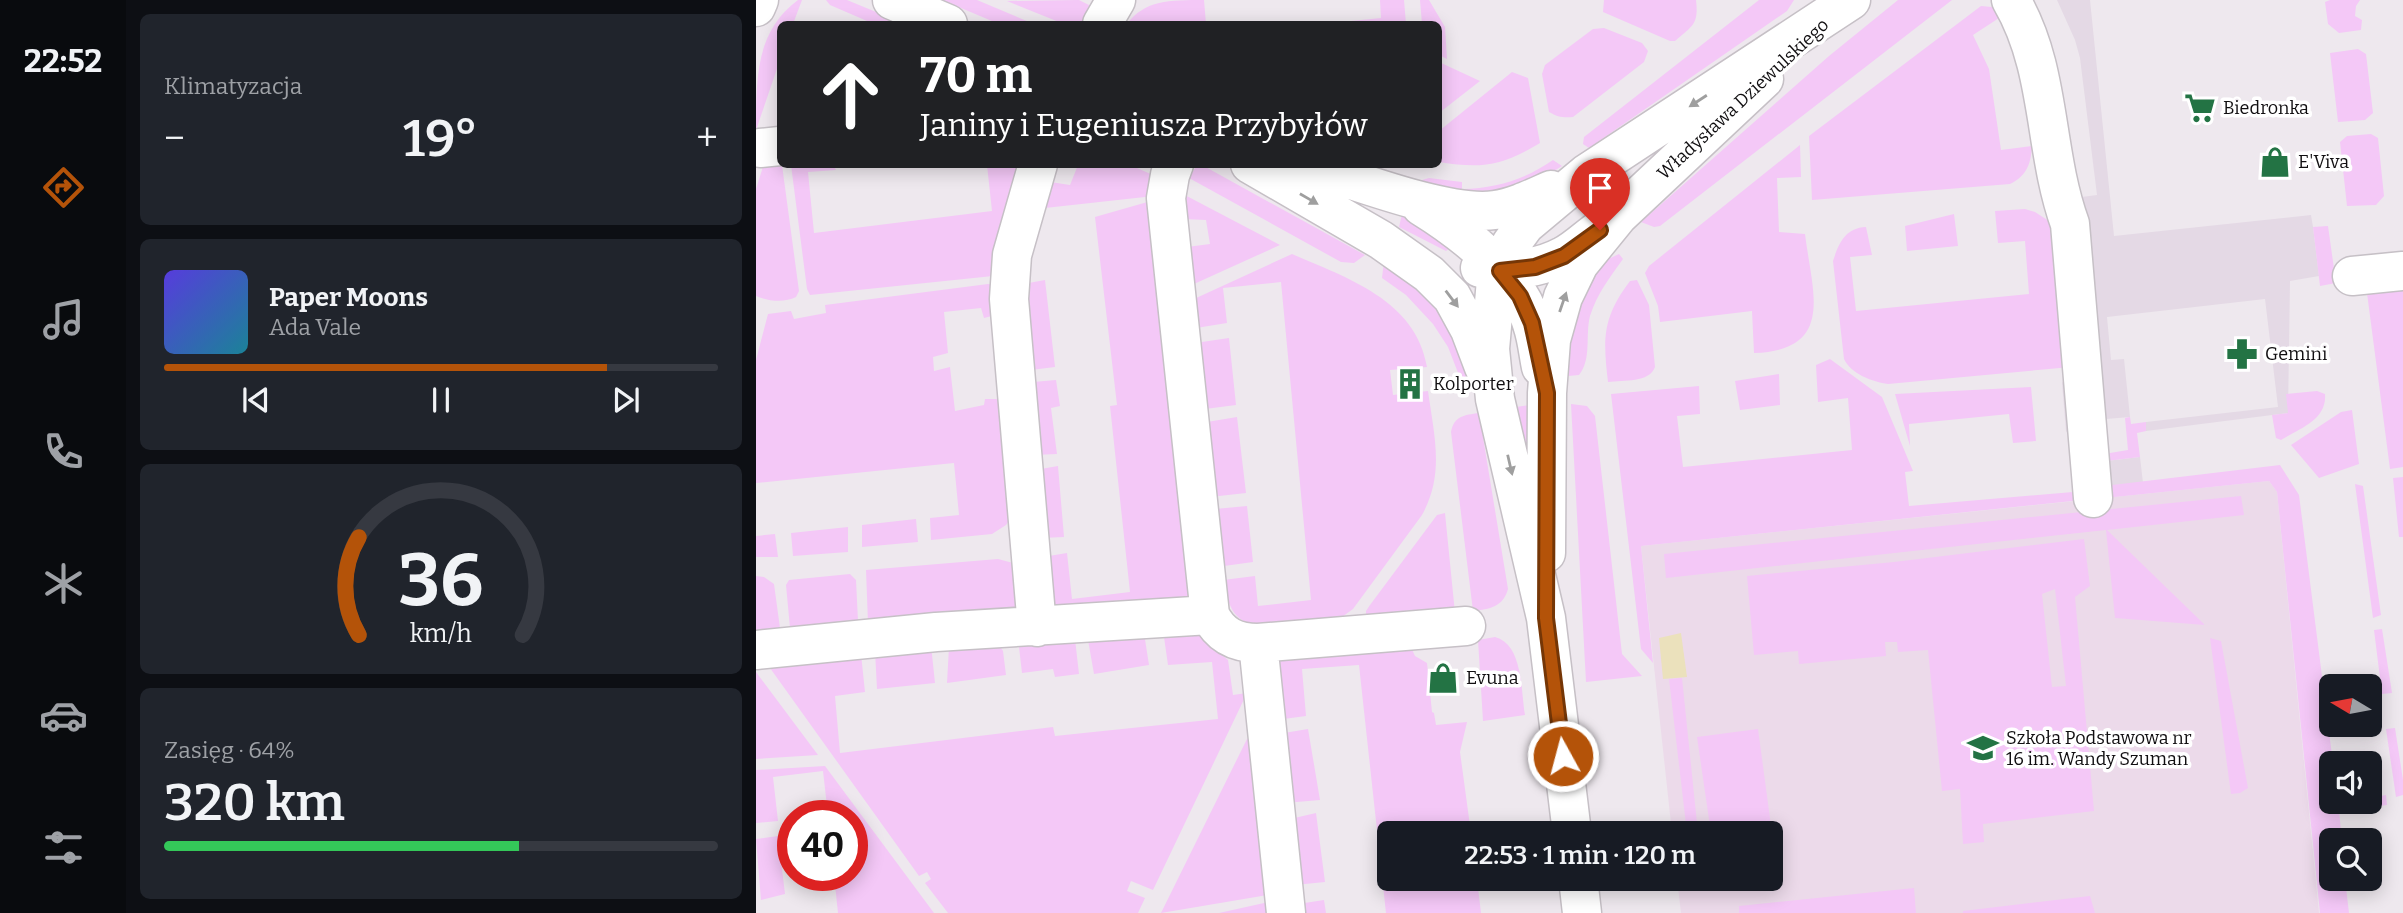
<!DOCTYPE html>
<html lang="pl">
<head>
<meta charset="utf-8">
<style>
  :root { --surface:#171b24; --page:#20242c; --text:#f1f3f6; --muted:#9ea1a6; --line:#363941; --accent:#b45309 }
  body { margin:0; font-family:Bitter,serif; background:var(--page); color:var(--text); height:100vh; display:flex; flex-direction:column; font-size:26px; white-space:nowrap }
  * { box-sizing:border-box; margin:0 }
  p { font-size:23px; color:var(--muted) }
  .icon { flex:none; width:38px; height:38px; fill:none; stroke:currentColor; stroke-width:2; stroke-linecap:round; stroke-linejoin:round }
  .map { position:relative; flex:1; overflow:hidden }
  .panel { display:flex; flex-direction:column; gap:14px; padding:14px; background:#0d0f14; width:630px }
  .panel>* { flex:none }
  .guide { position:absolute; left:21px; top:21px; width:665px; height:147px; border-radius:10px; box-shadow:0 4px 18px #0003; background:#202124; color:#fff; overflow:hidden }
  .needle { width:46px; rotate:280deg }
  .fabs { position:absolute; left:1563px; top:674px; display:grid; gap:14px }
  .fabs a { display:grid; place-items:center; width:63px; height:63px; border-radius:10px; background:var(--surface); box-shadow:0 4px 18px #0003; font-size:35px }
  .speed { position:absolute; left:21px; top:800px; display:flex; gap:14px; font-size:35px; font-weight:700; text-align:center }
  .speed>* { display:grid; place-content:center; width:91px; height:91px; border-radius:50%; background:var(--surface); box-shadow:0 4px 18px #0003; line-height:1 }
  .speed .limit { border:10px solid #d22; background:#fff; color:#111 }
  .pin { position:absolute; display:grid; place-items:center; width:60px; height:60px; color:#fff; margin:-72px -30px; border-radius:50% 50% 50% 0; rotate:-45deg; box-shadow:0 0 7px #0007 }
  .pin .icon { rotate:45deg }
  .me { position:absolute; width:77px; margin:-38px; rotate:353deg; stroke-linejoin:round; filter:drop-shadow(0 0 5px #0008) }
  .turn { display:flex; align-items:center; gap:24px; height:147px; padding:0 28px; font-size:32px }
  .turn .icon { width:91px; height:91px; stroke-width:2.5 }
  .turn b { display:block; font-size:49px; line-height:60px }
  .big { font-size:52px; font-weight:600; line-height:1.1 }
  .panel .tile { flex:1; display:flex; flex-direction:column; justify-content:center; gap:10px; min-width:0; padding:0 24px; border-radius:10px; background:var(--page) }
  .panel .dial { align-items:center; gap:0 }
  .dial svg { height:182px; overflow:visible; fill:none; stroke:var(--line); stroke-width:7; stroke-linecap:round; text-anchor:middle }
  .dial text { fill:var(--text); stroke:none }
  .song { display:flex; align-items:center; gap:21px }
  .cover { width:84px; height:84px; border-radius:10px; background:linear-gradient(135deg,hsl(250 70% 55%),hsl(190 70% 35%)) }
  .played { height:7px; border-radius:4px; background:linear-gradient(90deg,var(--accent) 80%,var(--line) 80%) }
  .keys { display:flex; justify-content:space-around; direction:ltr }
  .heat { display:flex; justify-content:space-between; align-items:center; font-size:38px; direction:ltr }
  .charge { height:10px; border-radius:5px; background:linear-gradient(90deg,#34c759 64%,var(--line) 0) }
  .trip { position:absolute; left:621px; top:821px; width:406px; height:70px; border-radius:10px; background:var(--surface); box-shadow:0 4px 18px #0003; font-weight:600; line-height:70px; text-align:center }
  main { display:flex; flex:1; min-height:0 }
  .tabs { display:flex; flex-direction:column; width:126px; justify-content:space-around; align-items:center; background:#090b0e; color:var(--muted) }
  .tabs .icon { width:49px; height:49px }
  .tabs .active { color:var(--accent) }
  .tabs b { font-size:32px; color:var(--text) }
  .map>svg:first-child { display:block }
  .built { fill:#e4d9e5 }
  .education { fill:#ecdaea }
  .green { fill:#f4c8f7; fill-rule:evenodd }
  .sand { fill:#ebe1bc }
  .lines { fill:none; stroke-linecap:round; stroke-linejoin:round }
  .minor-casing { stroke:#c6c0c6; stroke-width:41 }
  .minor { stroke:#fff; stroke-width:38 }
  .oneway { fill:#9f9f9f }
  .route-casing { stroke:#753606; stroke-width:18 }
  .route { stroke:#b45309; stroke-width:12 }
  .labels { text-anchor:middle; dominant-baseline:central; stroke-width:7; stroke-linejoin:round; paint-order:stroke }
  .street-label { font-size:18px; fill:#100e10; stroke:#fff }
  .poi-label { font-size:18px; fill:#100e10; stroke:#fff; text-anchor:start }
</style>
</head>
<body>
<main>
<nav class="tabs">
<b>22:52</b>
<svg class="icon active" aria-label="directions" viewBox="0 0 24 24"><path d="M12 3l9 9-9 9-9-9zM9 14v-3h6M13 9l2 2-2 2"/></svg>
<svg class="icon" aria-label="music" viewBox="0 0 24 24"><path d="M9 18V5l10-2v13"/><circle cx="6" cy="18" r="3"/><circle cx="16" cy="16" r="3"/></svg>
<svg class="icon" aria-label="phone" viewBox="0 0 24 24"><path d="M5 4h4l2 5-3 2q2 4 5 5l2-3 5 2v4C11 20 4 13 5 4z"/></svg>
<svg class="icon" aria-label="climate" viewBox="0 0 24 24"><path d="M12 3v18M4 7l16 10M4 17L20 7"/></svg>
<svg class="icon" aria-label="car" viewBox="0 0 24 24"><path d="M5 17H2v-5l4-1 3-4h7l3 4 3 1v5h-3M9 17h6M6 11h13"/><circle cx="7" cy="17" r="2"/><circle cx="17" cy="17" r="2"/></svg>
<svg class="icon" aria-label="filters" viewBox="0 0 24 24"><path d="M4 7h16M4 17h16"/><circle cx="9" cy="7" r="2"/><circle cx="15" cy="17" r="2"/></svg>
</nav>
<section class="panel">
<div class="tile"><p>Klimatyzacja</p>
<div class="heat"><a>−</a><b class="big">19°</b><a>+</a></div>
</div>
<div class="tile">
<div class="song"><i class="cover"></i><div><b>Paper Moons</b><p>Ada Vale</p></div></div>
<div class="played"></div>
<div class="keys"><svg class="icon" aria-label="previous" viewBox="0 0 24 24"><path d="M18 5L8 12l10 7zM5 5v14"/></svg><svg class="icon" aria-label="pause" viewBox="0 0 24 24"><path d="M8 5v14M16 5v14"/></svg><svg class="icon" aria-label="next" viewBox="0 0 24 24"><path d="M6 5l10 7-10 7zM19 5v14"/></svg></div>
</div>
<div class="tile dial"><svg viewBox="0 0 100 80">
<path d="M14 69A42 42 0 1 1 86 69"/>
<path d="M14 69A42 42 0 0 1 14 26" stroke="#b45309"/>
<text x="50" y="56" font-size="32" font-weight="700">36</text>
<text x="50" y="72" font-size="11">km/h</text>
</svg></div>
<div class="tile"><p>Zasięg · 64%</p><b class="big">320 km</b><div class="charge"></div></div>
</section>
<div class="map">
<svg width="1647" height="913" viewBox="0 0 1647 913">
  <rect width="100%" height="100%" fill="#eee8ee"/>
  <path class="built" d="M1301,0H1334L1358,236L1555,215L1557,227L1563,276L1534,281L1532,413L1390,431V422L1522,407L1509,299L1351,317L1355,360L1368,359L1374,417L1338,420L1342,462L1384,457L1387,483L1348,486L1310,431L1306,383L1315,367L1318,198L1341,195L1324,58L1319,40Z"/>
  <path class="education" d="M1513,481L1521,492L1563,913H925L921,879L1015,878V833H916L885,546Z"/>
  <path class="green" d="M42,0H46L37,24H24V60L0,130C0,77 0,31 42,0Z
    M70,0H91L149,24H118L74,5Z
    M186,0H221L278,24H243Z
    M323,0L337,7L333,24H308L251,1Z
    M448,0L450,24H371C389,0 413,0 448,0Z
    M624,0H648L650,24H565L625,18Z
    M664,0H673L689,27L691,59L683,55L682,24H666Z
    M848,0H940C943,25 936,26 919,41H914L847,12Z
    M1003,0H1038L1031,11L833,148L827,144L828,137Z
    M1142,0H1196L904,226L898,227L885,222L1073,56Z
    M1574,0H1604L1600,6L1599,16L1606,20L1605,30L1583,33L1572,24L1569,2Z
    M1225,6L1236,7L1243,18L1217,35L1233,69L1245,150L1276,146C1275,163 1271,176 1254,184L1056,200L1053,136Z
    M848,28L886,43L892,51L888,62L817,117C807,118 802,117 793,112L786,74L789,65L837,29Z
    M1602,49L1610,54L1617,113L1609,120L1582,122L1574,53Z
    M683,62L724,81L683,113Z
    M756,72L772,78L784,143C746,166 726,169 683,162V131Z
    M1615,134L1622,138L1628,196L1620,205L1591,206L1584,142L1591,136Z
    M1044,145L1045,177L1021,178L1023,232L1049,234C1056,292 1080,350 998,353L996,311L904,322L902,306L889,273L893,266Z
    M10,157L26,165L43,291L40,297C28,303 12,301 0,296V189Z
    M797,160L806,166L784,180L729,198L660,189L666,180L673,178L706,182V189C741,188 768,180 797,160Z
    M35,165H77L80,170L52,172L58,233L236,211L231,165H265L237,276L54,295L51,289Z
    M322,165H374L397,175L398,196L280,209L288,181L314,185Z
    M441,165H446L609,255L598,263L585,262L433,178Z
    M425,193L524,245L438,284L431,247L454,244L450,220L427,219Z
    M402,199L433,597L427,601L301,607L294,599L287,557L311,553L316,599L374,592L354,406L361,405L339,217Z
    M1269,209L1279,212L1296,223L1315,367L1132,384C1117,382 1095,374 1088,359L1077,261C1083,243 1089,228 1110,227L1116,255L1094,257L1100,311L1273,294L1269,241L1242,243L1239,211Z
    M646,214L695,247L690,251L643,227Z
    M1198,214L1202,246L1151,251L1149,226Z
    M1572,226L1580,283L1564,286L1557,227Z
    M536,254C591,278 660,300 671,367L634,370L637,395L672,391C678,435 689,474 666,515L597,609L579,622L493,624C473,615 472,599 467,580L499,576L502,606L555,600L525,282L467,288L471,323L440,328L438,299Z
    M863,254L867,259C854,277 841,294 834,316C829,336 836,359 823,375L812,376L816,324L836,279L848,261Z
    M628,261L673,291L723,387L712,388L706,383L692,347L677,324L650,295L626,278Z
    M289,280L299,367L275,370L267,284Z
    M881,280L893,305L899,367C893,383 868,380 852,382C847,339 846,318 874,281Z
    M232,284L238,285L244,314L228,318L225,308L188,312L192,353L177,357L178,371L194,367L199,411L228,405L229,399H249L256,516L250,525L236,534L175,540L174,518L203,515L198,463L0,483V360L12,314L35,311L38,319L70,313L69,305Z
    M1647,288V467L1634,469L1611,293Z
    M473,338L480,405L449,409L439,343Z
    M1074,359L1126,397L1157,471L1149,472L1153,506L1317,492L1326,500L885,546L897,663L885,649L855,394L943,386L944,414L921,416L927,467L1096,450L1092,398L1062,402L1060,365Z
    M1023,374L1024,405L984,410L979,381Z
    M300,380L304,406L295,408L301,454L278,455L277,382Z
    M1275,387L1280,441L1257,443L1253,414L1153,424L1154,446L1139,394Z
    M1561,391L1569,394C1571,420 1544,428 1525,440L1520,438L1516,415L1532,413L1530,394Z
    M815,404L831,406L839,416L866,654L886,676L830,682Z
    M774,405L776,483L753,408Z
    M1596,410L1603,464L1563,478L1535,445L1585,412Z
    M723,413L752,589C747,607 734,609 717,611L695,432C698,416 708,415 723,413Z
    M481,417L490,493L454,497L445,423Z
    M1374,417L1375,424L1390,422V431L1381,433L1384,457L1342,462V455L1372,450L1369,418Z
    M1524,465L1543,495L1577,763H1575V802H1614V798L1630,795L1631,805L1583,811L1586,840H1575V878L1589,879L1593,913H1564L1521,492L1513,481L1349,498L1348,486Z
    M302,466L308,537L286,538L279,470Z
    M1647,477V537H1643L1637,478Z
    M1599,484L1607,486L1625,615L1617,618Z
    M1485,496L1488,515L1351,530L1449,625L1359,618L1350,530L910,578L908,554Z
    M491,506L497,562L468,566L459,509Z
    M689,513L699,613L610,620V611L614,605L681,515Z
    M160,519L162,542L106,547V525Z
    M92,527V552L37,556L35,533Z
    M19,534L22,557H0V536Z
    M1328,539L1334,586L1319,597L1338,811L1227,824L1228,842L1207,844L1204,789L1186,791L1172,650L1142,652L1141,642H1129L1130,656L1043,664L1042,651L998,655L991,576L1138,562ZM1299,589L1310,686L1296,687L1286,594Z
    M242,559L257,563L267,594L259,610L112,623L110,570Z
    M94,574L100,580L102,621L34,628L30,585L33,580Z
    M0,576L8,577L18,584L24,628L23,631L0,636Z
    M436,629L472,660L477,695L491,693L397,890L375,881L371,891L389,898L382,913H192L169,883L175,879L171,872L163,876L14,668L105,654L109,692L79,696L84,753L297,727L299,736L462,719L456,662L412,665L407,630Z
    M1626,629L1636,693L1626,694L1618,630Z
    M388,633L393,665L338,674L332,640Z
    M739,637C767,644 765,691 769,715L727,721L722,640Z
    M1454,638L1465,641L1492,788L1484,793L1475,794Z
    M319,639L323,674L299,677L297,669L266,673L263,647Z
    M653,643L659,656L671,663L676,712L678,713L680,725L711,722L704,752L715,833H634V878L721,879L725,913H630L603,665L546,669L550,716L520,720L522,655Z
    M242,644L247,651L250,675L191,683L193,647Z
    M175,645L179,683L121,689L119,651Z
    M0,672L62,755L0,759Z
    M926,678L942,833H931L913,679Z
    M1639,728L1647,780V795L1640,797L1630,729Z
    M552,729L564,800L529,803L522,734Z
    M1002,729L1016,833H955L941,737Z
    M493,738L517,894L405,913L491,739Z
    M69,766L178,913H82L78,875H96V816L72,815L67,771L17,777L22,821L0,823V770Z
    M560,813L569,882L539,885L534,819Z
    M22,836L29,894L5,900L0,839Z
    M1158,888L1160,913H983V906Z
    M1334,896L1339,913H1207V911Z
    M568,900L570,913H543L542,904Z
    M517,901L518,913H463Z"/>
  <path class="sand" d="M925,633L931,677L907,679L903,638Z"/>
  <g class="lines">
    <defs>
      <path id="minor" d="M136,0L192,24
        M1255,0C1296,70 1287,149 1314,224L1337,498
        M0,7L3,0
        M346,24L360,0
        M4,148L24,146
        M418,164L414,175L410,198L454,615
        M494,164L625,240L673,274L696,297L714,330L728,367
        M548,164C595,179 693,217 739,210C759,207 777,198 795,190
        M665,206C707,232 762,274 776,324C781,338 782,353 785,367
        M724,268C752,272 783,269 807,256C819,250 829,240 840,232
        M1596,276L1647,271
        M790,553L791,393L795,340L807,297L823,264L862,216L1008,79
        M281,627L253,299L256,255L282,164
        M502,643L710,626
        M0,650L180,632L454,615C464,635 479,643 502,643L530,913
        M816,833L790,618L739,399L734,349L740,280L755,244L769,225L830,174L1095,0
        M822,878L826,913"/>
    </defs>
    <use href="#minor" class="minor-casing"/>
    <use href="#minor" class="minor"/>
  </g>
  <defs><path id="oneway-solid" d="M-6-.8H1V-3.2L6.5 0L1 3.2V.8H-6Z" transform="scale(1.75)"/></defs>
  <g class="oneway">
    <use href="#oneway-solid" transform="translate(942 101) rotate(147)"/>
    <use href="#oneway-solid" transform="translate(553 199) rotate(30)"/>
    <use href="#oneway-solid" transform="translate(696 299) rotate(53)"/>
    <use href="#oneway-solid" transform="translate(807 302) rotate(-71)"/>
    <use href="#oneway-solid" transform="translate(754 465) rotate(77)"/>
  </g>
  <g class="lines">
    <defs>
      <path id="route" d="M807,756L790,618L791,393L776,323L764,296L744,271L779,267L808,256L844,230"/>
    </defs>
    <use href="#route" class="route-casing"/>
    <use href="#route" class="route"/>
  </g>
  <defs>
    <symbol id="supermarket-bare" viewBox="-9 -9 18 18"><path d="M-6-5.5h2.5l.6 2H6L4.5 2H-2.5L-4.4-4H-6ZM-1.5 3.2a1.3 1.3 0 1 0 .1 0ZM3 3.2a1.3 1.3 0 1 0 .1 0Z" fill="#237344" stroke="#fff" stroke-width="2.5" paint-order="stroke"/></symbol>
    <symbol id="shop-bare" viewBox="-9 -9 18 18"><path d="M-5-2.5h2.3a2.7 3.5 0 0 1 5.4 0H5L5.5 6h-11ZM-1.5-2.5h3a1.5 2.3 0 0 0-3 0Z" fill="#237344" stroke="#fff" stroke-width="2.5" paint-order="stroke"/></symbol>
    <symbol id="pharmacy-bare" viewBox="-9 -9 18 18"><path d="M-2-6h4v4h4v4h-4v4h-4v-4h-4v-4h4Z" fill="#237344" stroke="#fff" stroke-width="2.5" paint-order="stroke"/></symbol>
    <symbol id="building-bare" viewBox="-9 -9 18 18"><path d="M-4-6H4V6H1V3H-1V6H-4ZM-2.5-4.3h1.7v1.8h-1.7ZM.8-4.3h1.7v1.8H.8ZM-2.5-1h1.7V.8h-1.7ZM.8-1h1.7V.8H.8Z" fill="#237344" stroke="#fff" stroke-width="2.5" paint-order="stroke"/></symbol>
    <symbol id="school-bare" viewBox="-9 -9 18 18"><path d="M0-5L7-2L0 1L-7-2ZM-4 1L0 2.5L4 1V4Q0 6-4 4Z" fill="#237344" stroke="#fff" stroke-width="2.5" paint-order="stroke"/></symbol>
  </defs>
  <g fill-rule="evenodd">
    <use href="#supermarket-bare" x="1422" y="86" width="44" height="44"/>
    <use href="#shop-bare" x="1497" y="140" width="44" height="44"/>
    <use href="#pharmacy-bare" x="1464" y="332" width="44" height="44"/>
    <use href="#building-bare" x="632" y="362" width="44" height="44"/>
    <use href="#shop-bare" x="665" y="656" width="44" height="44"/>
    <use href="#school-bare" x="1205" y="726" width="44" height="44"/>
  </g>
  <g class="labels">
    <g class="street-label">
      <text transform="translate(987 99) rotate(-43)">Władysława Dziewulskiego</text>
    </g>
    <g class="poi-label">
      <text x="1467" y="108">Biedronka</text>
      <text x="1542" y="162">E'Viva</text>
      <text x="1509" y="354">Gemini</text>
      <text x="677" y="384">Kolporter</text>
      <text x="710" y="678">Evuna</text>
      <text x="1250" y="738">Szkoła Podstawowa nr<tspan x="1250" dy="21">16 im. Wandy Szuman</tspan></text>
    </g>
  </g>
</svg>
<div class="fabs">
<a><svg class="needle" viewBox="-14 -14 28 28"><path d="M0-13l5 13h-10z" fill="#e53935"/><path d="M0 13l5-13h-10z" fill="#9ea1a6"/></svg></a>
<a><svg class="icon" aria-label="sound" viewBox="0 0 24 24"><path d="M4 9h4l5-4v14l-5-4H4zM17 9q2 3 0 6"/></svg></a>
<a><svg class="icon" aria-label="search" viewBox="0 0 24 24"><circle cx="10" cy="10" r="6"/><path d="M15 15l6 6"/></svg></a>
</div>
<div class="speed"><div class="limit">40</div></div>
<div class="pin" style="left:844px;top:230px;background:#d93025"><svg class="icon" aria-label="arrive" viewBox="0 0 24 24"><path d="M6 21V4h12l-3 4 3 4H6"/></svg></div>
<svg class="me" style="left:807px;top:756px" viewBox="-20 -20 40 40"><circle r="17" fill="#b45309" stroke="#fff" stroke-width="3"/><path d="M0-11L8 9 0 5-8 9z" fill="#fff"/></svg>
<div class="trip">22:53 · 1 min · 120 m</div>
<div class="guide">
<div class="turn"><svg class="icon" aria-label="ahead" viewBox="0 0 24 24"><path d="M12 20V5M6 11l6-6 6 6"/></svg><div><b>70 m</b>Janiny i Eugeniusza Przybyłów</div></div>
</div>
</div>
</main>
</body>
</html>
